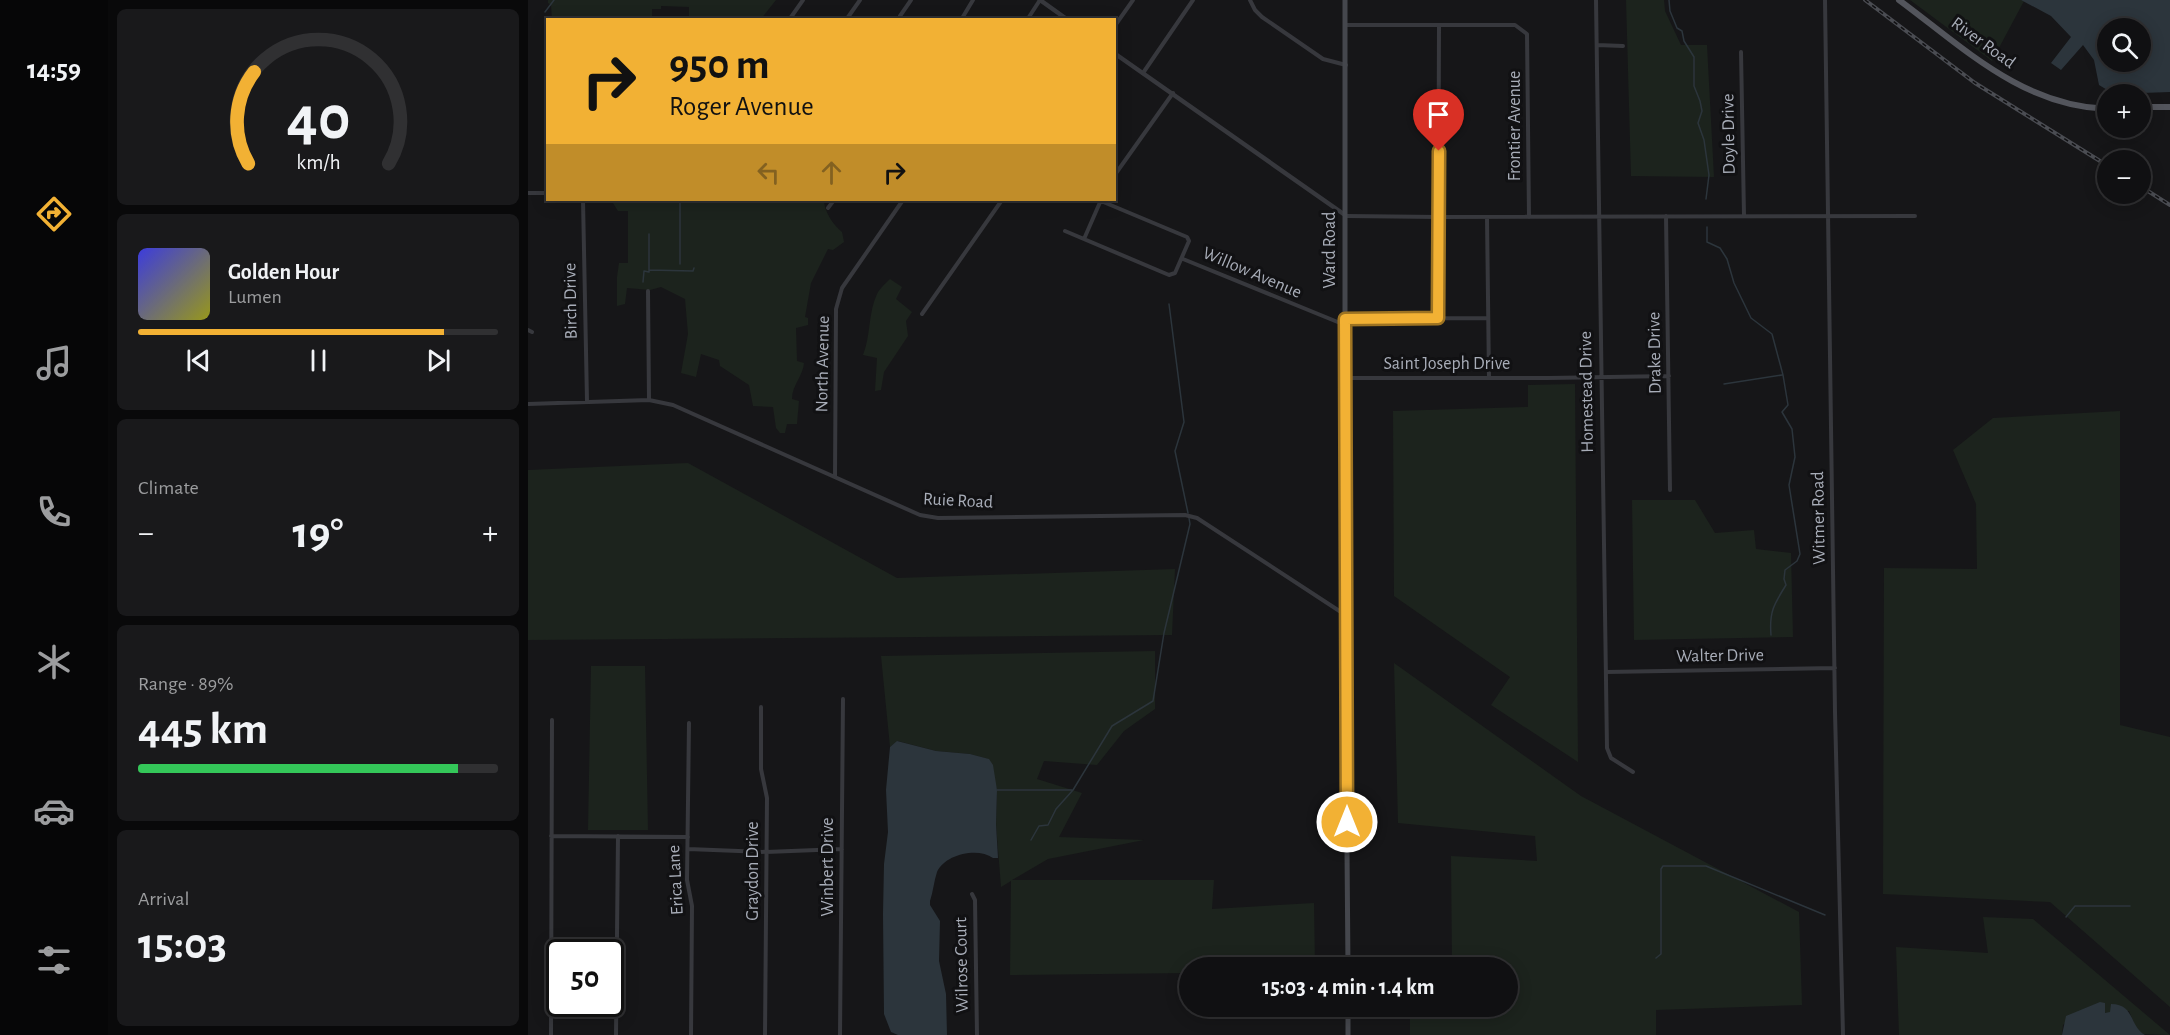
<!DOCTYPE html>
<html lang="en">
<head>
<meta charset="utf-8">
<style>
  :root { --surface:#101012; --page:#19191b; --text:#f1f3f6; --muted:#9c9d9f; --line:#303032; --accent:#f2b134 }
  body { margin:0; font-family:"Alegreya Sans",sans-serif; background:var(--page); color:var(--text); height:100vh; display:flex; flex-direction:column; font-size:22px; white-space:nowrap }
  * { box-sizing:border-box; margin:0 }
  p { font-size:20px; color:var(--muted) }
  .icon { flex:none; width:33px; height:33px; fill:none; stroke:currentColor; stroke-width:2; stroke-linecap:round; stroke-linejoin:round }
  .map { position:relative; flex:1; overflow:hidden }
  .side { display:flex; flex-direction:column; gap:9px; padding:9px; background:#09090a; width:420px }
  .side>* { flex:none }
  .guide { position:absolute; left:18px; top:18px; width:570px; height:183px; border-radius:0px; box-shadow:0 3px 15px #0003,0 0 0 2px var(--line); background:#f2b134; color:#111; overflow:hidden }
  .fabs { position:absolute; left:1569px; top:18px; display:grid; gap:12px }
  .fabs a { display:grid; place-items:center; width:54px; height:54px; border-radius:50%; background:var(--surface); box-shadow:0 3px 15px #0003,0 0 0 2px var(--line); font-size:30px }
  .speed { position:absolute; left:18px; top:939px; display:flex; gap:12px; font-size:30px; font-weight:700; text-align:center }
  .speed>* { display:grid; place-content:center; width:78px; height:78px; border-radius:50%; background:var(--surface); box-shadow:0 3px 15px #0003,0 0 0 2px var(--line); line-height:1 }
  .speed .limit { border:3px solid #111; border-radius:9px; background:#fff; color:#111 }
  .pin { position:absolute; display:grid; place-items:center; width:51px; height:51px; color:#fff; margin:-62px -26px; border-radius:50% 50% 50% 0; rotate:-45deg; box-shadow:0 0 6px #0007 }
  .pin .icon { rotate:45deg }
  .me { position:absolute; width:66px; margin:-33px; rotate:0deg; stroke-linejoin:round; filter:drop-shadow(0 0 4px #0008) }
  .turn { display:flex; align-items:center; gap:21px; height:126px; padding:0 24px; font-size:27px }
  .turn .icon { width:78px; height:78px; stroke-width:2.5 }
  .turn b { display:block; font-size:42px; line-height:51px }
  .lanes { display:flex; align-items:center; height:57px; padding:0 24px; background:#0003; justify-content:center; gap:30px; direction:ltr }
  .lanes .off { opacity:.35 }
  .big { font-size:45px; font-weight:700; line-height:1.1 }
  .side .widget { flex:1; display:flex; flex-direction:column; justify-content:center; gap:9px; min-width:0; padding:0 21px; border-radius:9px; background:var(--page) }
  .side .dial { align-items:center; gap:0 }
  .dial svg { height:156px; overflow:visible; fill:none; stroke:var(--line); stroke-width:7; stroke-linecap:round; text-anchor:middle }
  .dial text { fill:var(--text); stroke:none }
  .song { display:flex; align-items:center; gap:18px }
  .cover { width:72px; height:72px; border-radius:9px; background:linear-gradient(135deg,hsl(240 70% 55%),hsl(60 70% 35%)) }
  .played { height:6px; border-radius:3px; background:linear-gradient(90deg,var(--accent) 85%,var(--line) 85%) }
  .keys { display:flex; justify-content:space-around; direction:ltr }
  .heat { display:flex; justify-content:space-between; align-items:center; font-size:33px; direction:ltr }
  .charge { height:9px; border-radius:4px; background:linear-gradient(90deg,#34c759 89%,var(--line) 0) }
  .trip { position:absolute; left:651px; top:957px; width:339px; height:60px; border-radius:30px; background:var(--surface); box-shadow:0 3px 15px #0003,0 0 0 2px var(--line); font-weight:700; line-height:60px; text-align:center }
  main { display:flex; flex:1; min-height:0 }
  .dock { display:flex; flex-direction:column; width:108px; justify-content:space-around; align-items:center; background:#060607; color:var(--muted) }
  .dock .icon { width:42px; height:42px }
  .dock .active { color:var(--accent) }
  .dock b { font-size:27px; color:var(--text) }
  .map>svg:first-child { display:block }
  .green { fill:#1c231d }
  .water { fill:#2c353c; fill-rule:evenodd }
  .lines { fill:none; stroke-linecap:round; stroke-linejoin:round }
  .stream { stroke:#2c353c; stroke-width:1.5 }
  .minor { stroke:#37383d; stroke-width:4 }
  .tertiary { stroke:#37383d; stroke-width:4.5 }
  .secondary { stroke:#45474d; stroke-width:5 }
  .primary { stroke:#53555c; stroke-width:6 }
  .rail-casing { stroke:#4a4c52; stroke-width:4 }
  .rail { stroke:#111113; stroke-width:1.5; stroke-dasharray:4.5; stroke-linecap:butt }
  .route-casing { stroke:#9d7322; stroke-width:15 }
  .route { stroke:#f2b134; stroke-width:10 }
  .labels { text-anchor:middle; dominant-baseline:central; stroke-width:6; stroke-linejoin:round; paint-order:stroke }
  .street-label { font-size:18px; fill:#a8adb8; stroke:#111113 }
</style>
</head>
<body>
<main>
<nav class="dock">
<b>14:59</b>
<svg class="icon active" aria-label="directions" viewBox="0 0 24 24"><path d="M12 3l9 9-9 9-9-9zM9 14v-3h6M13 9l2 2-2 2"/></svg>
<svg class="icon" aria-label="music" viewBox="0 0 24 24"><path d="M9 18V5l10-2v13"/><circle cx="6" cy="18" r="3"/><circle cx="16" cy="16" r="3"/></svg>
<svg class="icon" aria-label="phone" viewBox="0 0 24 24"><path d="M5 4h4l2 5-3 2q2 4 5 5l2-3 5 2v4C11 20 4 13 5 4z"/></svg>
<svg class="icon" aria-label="climate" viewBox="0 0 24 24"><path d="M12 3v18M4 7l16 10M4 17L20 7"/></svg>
<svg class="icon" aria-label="car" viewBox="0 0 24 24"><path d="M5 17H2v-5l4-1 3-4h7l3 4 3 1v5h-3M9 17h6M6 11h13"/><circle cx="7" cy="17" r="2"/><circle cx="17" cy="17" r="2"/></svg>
<svg class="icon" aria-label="filters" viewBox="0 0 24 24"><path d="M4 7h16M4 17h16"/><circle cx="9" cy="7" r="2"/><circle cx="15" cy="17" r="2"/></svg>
</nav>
<section class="side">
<div class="widget dial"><svg viewBox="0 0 100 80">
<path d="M14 69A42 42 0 1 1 86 69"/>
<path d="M14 69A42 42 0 0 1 17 22" stroke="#f2b134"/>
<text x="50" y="56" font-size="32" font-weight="700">40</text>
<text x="50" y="72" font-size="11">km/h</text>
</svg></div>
<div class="widget">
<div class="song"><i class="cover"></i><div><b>Golden Hour</b><p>Lumen</p></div></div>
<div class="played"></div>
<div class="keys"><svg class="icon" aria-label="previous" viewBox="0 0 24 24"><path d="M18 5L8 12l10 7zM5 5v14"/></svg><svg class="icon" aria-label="pause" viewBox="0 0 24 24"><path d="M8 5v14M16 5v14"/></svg><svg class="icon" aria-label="next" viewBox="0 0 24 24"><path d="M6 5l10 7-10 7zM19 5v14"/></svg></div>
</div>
<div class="widget"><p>Climate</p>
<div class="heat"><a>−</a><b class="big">19°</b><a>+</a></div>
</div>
<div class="widget"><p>Range · 89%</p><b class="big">445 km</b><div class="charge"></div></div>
<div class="widget"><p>Arrival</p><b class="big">15:03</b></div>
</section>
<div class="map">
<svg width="1642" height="1035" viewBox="0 0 1642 1035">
  <rect width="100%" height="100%" fill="#161618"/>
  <path class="green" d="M20,0H248L233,19H161V7L133,6V9H124V19L24,20L23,5L20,3Z
    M1098,0H1136L1137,11L1153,45H1179L1186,177L1103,176Z
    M1382,0H1493L1496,1L1464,61Z
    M83,200H296C296,211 305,225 314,232L316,242L305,250L300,249L283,283L277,317L280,318V325L268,328L269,361L276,363C275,376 264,385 264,399L271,401L269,424H259L257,433H252L248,428L245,407L225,406L221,385L192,366L191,360L173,354L168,377L153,373L160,334L157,299L133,287L122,290L99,288L97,304L89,306V277L91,263H100V211H90Z
    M362,279L374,287L368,299L384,312L378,321L380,336L356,372L353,390L347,391L349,358L335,355C343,335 340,313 349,294C352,288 358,283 362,279Z
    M1047,384L1050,762L963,705L982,677L866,596L865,411L1000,407V385Z
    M1592,411V725L1642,737V1007L1522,902L1355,894L1356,568L1449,569L1448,504L1425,450L1465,418Z
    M160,463L369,578L647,569L644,635L0,640V470Z
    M1104,500H1167L1187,533L1226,530L1228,549L1263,553L1265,637L1106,640Z
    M627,651V709L596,731L569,765L516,761L509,779L554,793L531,837L616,840L520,859L484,880H686L684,909L786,903L787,967L662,968L661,973L482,975L483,881L473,887L468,824L469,790L460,759L442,754L408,751L370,741L362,747L353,656Z
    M866,663L1053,796L1271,912L1274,1005L1128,1010V1035H882V1007L980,1006V968L924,967L923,856L1009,861L1007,836L870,823Z
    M63,666H117L120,830H60Z
    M1455,917L1505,919L1642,1035L1614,1034L1608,1028L1601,1011L1580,1013L1550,1012L1535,1025L1534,1035H1371L1368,947L1460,953Z"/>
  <path class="water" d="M1493,0H1642V92L1586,94L1571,85L1566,60L1555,45L1533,70L1523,63L1543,37L1523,16ZM1580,28H1612V62H1580Z
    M369,741L408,751L442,754L461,759L465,765L469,790L468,824L470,858H465C450,847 417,854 409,872C406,881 405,892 402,901V905L412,921L411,961L418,994L419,1035H370L363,1032L356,1014L355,914L356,864L360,832L358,790L362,747Z
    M1572,1002L1577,1003V1013L1582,1012L1583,1004C1607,1004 1601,1026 1617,1035H1534L1538,1016Z"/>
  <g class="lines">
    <path class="stream" d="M1141,0L1142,11L1149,28L1154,31L1156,41L1166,57V86L1172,101L1174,111L1170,123L1176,140L1181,175L1178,199
      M17,12L26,0
      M152,203V264
      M1179,227V242L1192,248L1199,259L1206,283L1223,318L1244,334L1255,375L1260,405L1254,412L1264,429L1267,457L1261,485L1272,554L1269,561L1257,570L1256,579L1258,585C1246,604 1241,612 1243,635
      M121,270L165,271L166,268
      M115,282L116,271L121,272V234
      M641,304L656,422L647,451L660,513
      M1196,384L1254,375
      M469,790H544
      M503,840L511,826L520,825L528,809L545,790L584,726L625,701L636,633L662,524L661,518
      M1538,917L1547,906H1602
      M1128,958L1133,954V869L1135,866H1178L1297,915"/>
    <path class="minor" d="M722,0L727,10L734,17L795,59L818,65
      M1068,0L1079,748L1083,758L1105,772
      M1297,0L1307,712L1315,1035
      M372,16L383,0
      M261,20L275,0
      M318,20L332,0
      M433,20L445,0
      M499,20L512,0
      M817,25H987L999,34L1001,217
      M586,27L605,0
      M1069,45L1095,46
      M1213,52L1216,216
      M615,73L665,0
      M586,176L645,93
      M0,193H20
      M55,200L59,401
      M300,208L306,200
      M818,216L911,217L1387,216
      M1138,216L1142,490
      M959,217L961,378
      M537,231L641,275L647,273L661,241L659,237L573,201
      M556,239L573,200
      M655,259L817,325
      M120,291L121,400
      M394,314L474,200
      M910,318L911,25
      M817,319L959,318
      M0,330L4,332
      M818,378H1020L1141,376
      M0,404L121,400L145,405L392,515L410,518L657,515L669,518L816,614
      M307,477L308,309L314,288L375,200
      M1078,672L1307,668
      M233,707V769L239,798L237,1035
      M161,723L159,880L164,906L163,1035
      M23,836L160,837
      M160,849L238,852L314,849
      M444,894L447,900L449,1035
      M23,1035L24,720
      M88,1035L90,836
      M312,1035L315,699"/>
    <path class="tertiary" d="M512,0L540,20
      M586,53L817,215"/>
    <path class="secondary" d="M817,0V615L820,968
      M820,1006V1035"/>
    <path class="primary" d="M1371,0C1436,48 1494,106 1580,109
      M1612,107H1642"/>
    <defs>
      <path id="rail" d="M1337,0L1447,83L1580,166
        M1612,186L1642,205"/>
    </defs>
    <use href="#rail" class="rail-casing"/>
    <use href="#rail" class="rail"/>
  </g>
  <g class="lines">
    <defs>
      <path id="route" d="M819,822L817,319L910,318L911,151"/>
    </defs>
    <use href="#route" class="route-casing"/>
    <use href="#route" class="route"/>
  </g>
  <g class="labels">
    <g class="street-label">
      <text transform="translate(1455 43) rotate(36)">River Road</text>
      <text transform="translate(987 126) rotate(-90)">Frontier Avenue</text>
      <text transform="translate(1201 134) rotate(-91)">Doyle Drive</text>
      <text transform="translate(802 250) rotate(-90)">Ward Road</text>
      <text transform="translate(724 273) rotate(23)">Willow Avenue</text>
      <text transform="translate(43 301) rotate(-91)">Birch Drive</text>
      <text transform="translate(1127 353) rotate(-91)">Drake Drive</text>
      <text transform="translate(295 364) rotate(-89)">North Avenue</text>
      <text x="919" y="364">Saint Joseph Drive</text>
      <text transform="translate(1059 392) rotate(-91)">Homestead Drive</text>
      <text transform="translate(430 501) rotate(3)">Ruie Road</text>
      <text transform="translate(1291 518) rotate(-91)">Witmer Road</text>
      <text transform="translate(1192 656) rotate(-1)">Walter Drive</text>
      <text transform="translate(300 867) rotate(-90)">Winbert Drive</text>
      <text transform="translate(225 871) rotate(-90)">Graydon Drive</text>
      <text transform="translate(148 880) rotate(-93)">Erica Lane</text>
      <text transform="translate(434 965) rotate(-91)">Wilrose Court</text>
    </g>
  </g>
</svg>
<div class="fabs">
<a><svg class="icon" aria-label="search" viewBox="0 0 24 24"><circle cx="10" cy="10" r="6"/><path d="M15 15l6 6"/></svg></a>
<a>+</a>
<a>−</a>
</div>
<div class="speed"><div class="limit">50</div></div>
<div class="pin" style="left:911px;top:151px;background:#d93025"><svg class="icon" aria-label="arrive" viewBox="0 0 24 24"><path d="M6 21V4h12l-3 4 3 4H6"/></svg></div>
<svg class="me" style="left:819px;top:822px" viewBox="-20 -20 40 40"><circle r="17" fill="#f2b134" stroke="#fff" stroke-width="3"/><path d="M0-11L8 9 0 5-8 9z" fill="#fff"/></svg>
<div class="trip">15:03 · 4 min · 1.4 km</div>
<div class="guide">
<div class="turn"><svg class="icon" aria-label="right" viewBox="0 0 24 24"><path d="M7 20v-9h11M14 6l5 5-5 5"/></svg><div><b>950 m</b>Roger Avenue</div></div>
<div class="lanes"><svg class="icon off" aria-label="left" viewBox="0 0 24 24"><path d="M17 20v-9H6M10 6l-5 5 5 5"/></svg><svg class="icon off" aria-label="ahead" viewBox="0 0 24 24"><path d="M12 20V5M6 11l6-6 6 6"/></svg><svg class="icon" aria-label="right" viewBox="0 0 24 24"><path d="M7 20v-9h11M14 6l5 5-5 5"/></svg></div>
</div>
</div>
</main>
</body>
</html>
